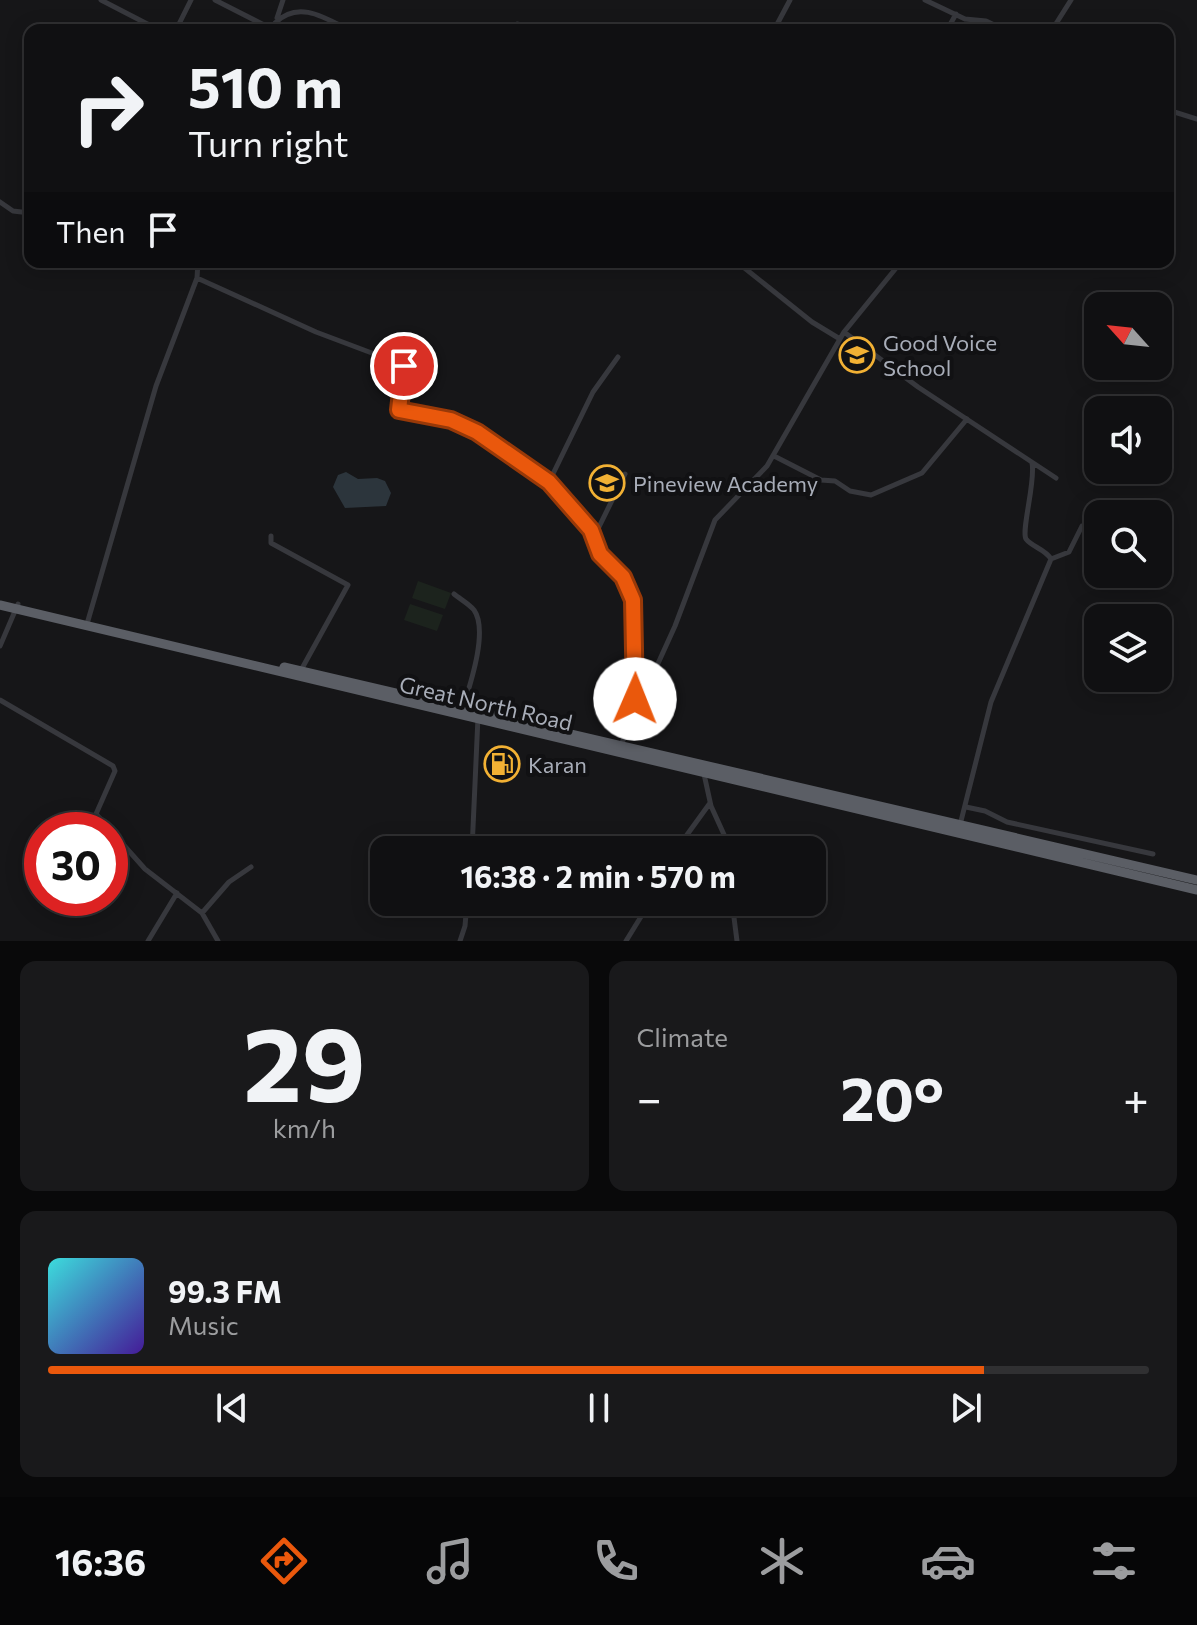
<!DOCTYPE html>
<html lang="en">
<head>
<meta charset="utf-8">
<style>
  :root { --surface:#101012; --page:#19191b; --text:#f1f3f6; --muted:#9c9d9f; --line:#303032; --accent:#ea580c }
  body { margin:0; font-family:Commissioner,sans-serif; background:var(--page); color:var(--text); height:100vh; display:flex; flex-direction:column; font-size:30px; white-space:nowrap }
  * { box-sizing:border-box; margin:0 }
  p { font-size:26px; color:var(--muted) }
  .icon { flex:none; width:44px; height:44px; fill:none; stroke:currentColor; stroke-width:2; stroke-linecap:round; stroke-linejoin:round }
  .map { position:relative; height:941px; overflow:hidden }
  .side { display:flex; flex-direction:column; gap:20px; padding:20px; background:#09090a; flex:1 }
  .side>* { flex:none }
  .banner { position:absolute; left:24px; top:24px; width:1150px; height:244px; border-radius:16px; box-shadow:0 4px 20px #0003,0 0 0 2px var(--line); background:#101012; color:var(--text); overflow:hidden }
  .needle { width:52px; rotate:297deg }
  .tools { position:absolute; left:1084px; top:292px; display:grid; gap:16px }
  .tools a { display:grid; place-items:center; width:88px; height:88px; border-radius:16px; background:var(--surface); box-shadow:0 4px 20px #0003,0 0 0 2px var(--line); font-size:40px }
  .speed { position:absolute; left:24px; top:812px; display:flex; gap:16px; font-size:40px; font-weight:700; text-align:center }
  .speed>* { display:grid; place-content:center; width:104px; height:104px; border-radius:50%; background:var(--surface); box-shadow:0 4px 20px #0003,0 0 0 2px var(--line); line-height:1 }
  .speed .limit { border:12px solid #d22; background:#fff; color:#111 }
  .pin { position:absolute; display:grid; place-items:center; width:68px; height:68px; color:#fff; margin:-34px; border:4px solid #fff; border-radius:50%; box-shadow:0 2px 8px #0007 }
  .me { position:absolute; width:88px; margin:-44px; rotate:1deg; stroke-linejoin:round; filter:drop-shadow(0 0 6px #0008) }
  .turn { display:flex; align-items:center; gap:28px; height:168px; padding:0 32px; font-size:36px }
  .turn .icon { width:104px; height:104px; stroke-width:2.5 }
  .turn b { display:block; font-size:56px; line-height:68px }
  .then { display:flex; align-items:center; height:76px; padding:0 32px; background:#0003; gap:16px; font-size:30px }
  .big { font-size:60px; font-weight:700; line-height:1.1 }
  .side .tile { flex:1; display:flex; flex-direction:column; justify-content:center; gap:12px; min-width:0; padding:0 28px; border-radius:16px; background:var(--page) }
  .side .dial { align-items:center; gap:0 }
  .dial b { font-size:104px; line-height:1 }
  .song { display:flex; align-items:center; gap:24px }
  .cover { width:96px; height:96px; border-radius:12px; background:linear-gradient(135deg,hsl(180 70% 55%),hsl(260 70% 35%)) }
  .played { height:8px; border-radius:4px; background:linear-gradient(90deg,var(--accent) 85%,var(--line) 85%) }
  .keys { display:flex; justify-content:space-around; direction:ltr }
  .heat { display:flex; justify-content:space-between; align-items:center; font-size:44px; direction:ltr }
  .side .tiles { flex:1; display:grid; gap:20px; grid-template-columns:1fr 1fr }
  .tile:last-child { grid-column:span 2 }
  .trip { position:absolute; left:370px; top:836px; width:456px; height:80px; border-radius:16px; background:var(--surface); box-shadow:0 4px 20px #0003,0 0 0 2px var(--line); font-weight:700; line-height:80px; text-align:center }
  .menu { display:flex; height:128px; justify-content:space-around; align-items:center; background:#060607; color:var(--muted) }
  .menu .icon { width:56px; height:56px }
  .menu .selected { color:var(--accent) }
  .menu b { font-size:36px; color:var(--text) }
  .map>svg:first-child { display:block }
  .green { fill:#1c231d }
  .water { fill:#2c353c }
  .lines { fill:none; stroke-linecap:round; stroke-linejoin:round }
  .minor { stroke:#37383d; stroke-width:5 }
  .trunk { stroke:#5b5e65; stroke-width:9 }
  .route-casing { stroke:#983908; stroke-width:20 }
  .route { stroke:#ea580c; stroke-width:14 }
  .labels { text-anchor:middle; dominant-baseline:central; stroke-width:8; stroke-linejoin:round; paint-order:stroke }
  .poi-label { font-size:22px; fill:#a8adb8; stroke:#111113; text-anchor:start }
  .street-label { font-size:22px; fill:#a8adb8; stroke:#111113 }
</style>
</head>
<body>
<div class="map">
<svg width="1197" height="941" viewBox="0 0 1197 941">
  <rect width="100%" height="100%" fill="#161618"/>
  <path class="green" d="M418,581L451,593L445,609L412,598Z
    M410,604L443,615L437,631L404,620Z"/>
  <path class="water" d="M346,472L358,479L377,478L385,481L391,493L386,506L345,508L333,487L338,475Z"/>
  <g class="lines">
    <path class="minor" d="M101,0L159,30
      M215,0L272,29
      M925,0L965,19L986,21L1005,30
      M277,18L283,0
      M275,23C298,0 324,17 349,30
      M176,30L191,0
      M501,30L517,24L530,27
      M774,30L790,0
      M947,30L956,14
      M1052,30L1071,0
      M1168,110L1197,119
      M0,202L13,211L30,213
      M737,262L812,322L840,339
      M197,278L316,332L401,364L405,371L399,410L451,420L477,432L549,482L591,530L600,554L623,577L633,600L635,708
      M844,332L918,387L1056,478
      M774,456L821,480L835,481L850,491L871,495L922,473L967,419
      M1032,463C1036,480 1021,531 1026,539C1032,547 1045,549 1051,559
      M549,482L593,392L618,357
      M595,535L625,474
      M271,536V543L348,585L300,672
      M454,594C460,599 469,604 474,610C489,631 469,688 462,711
      M87,624L156,386L197,278L198,262
      M0,646L18,604
      M0,700L113,766L115,771L96,814L145,869L202,913L218,941
      M620,747L675,626L715,520L767,466L844,332L901,262
      M704,774L711,806L731,850
      M966,807L985,811L1007,822L1153,854
      M960,825L991,702L1051,559L1069,552L1082,526L1098,535
      M472,850L478,717
      M676,850L710,803
      M732,902L737,941
      M202,913L229,882L251,867
      M148,941L177,893
      M460,941L465,926L467,902
      M626,941L650,902"/>
    <path class="trunk" d="M0,605L1197,890
      M284,667L1197,880"/>
  </g>
  <g class="lines">
    <defs>
      <path id="route" d="M404,366L399,410L451,420L477,432L549,482L591,530L600,554L623,577L633,600L635,699"/>
    </defs>
    <use href="#route" class="route-casing"/>
    <use href="#route" class="route"/>
  </g>
  <defs>
    <symbol id="school-ring" viewBox="-11 -11 22 22"><circle r="9.5" fill="#111113" stroke="#f2b134" stroke-width="1.5"/><path d="M0-5L7-2L0 1L-7-2ZM-4 1L0 2.5L4 1V4Q0 6-4 4Z" fill="#f2b134"/></symbol>
    <symbol id="fuel-ring" viewBox="-11 -11 22 22"><circle r="9.5" fill="#111113" stroke="#f2b134" stroke-width="1.5"/><path d="M-5.5-6h7V0h2V4h1.3V-2.5L3-4.5l.8-.8L6-3V5H2.5V1h-1V6h-7ZM-4.2-4.7v3.2H.2V-4.7Z" fill="#f2b134"/></symbol>
  </defs>
  <g fill-rule="evenodd">
    <use href="#school-ring" x="837" y="335" width="40" height="40"/>
    <use href="#school-ring" x="587" y="463" width="40" height="40"/>
    <use href="#fuel-ring" x="482" y="744" width="40" height="40"/>
  </g>
  <g class="labels">
    <g class="poi-label">
      <text x="883" y="342">Good Voice<tspan x="883" dy="25">School</tspan></text>
      <text x="633" y="483">Pineview Academy</text>
      <text x="528" y="764">Karan</text>
    </g>
    <g class="street-label">
      <text transform="translate(486 703) rotate(13)">Great North Road</text>
    </g>
  </g>
</svg>
<div class="tools">
<a><svg class="needle" viewBox="-14 -14 28 28"><path d="M0-13l5 13h-10z" fill="#e53935"/><path d="M0 13l5-13h-10z" fill="#9c9d9f"/></svg></a>
<a><svg class="icon" aria-label="sound" viewBox="0 0 24 24"><path d="M4 9h4l5-4v14l-5-4H4zM17 9q2 3 0 6"/></svg></a>
<a><svg class="icon" aria-label="search" viewBox="0 0 24 24"><circle cx="10" cy="10" r="6"/><path d="M15 15l6 6"/></svg></a>
<a><svg class="icon" aria-label="layers" viewBox="0 0 24 24"><path d="M12 4l9 5-9 5-9-5zM3 14l9 5 9-5"/></svg></a>
</div>
<div class="speed"><div class="limit">30</div></div>
<div class="pin" style="left:404px;top:366px;background:#d93025"><svg class="icon" aria-label="arrive" viewBox="0 0 24 24"><path d="M6 21V4h12l-3 4 3 4H6"/></svg></div>
<svg class="me" style="left:635px;top:699px" viewBox="-20 -20 40 40"><circle r="19" fill="#fff"/><path d="M0-13L10 11 0 6-10 11z" fill="#ea580c"/></svg>
<div class="trip">16:38 · 2 min · 570 m</div>
<div class="banner">
<div class="turn"><svg class="icon" aria-label="right" viewBox="0 0 24 24"><path d="M7 20v-9h11M14 6l5 5-5 5"/></svg><div><b>510 m</b>Turn right</div></div>
<div class="then">Then<svg class="icon" aria-label="arrive" viewBox="0 0 24 24"><path d="M6 21V4h12l-3 4 3 4H6"/></svg></div>
</div>
</div>
<section class="side">
<div class="tiles">
<div class="tile dial"><b>29</b><p>km/h</p></div>
<div class="tile"><p>Climate</p>
<div class="heat"><a>−</a><b class="big">20°</b><a>+</a></div>
</div>
<div class="tile">
<div class="song"><i class="cover"></i><div><b>99.3 FM</b><p>Music</p></div></div>
<div class="played"></div>
<div class="keys"><svg class="icon" aria-label="previous" viewBox="0 0 24 24"><path d="M18 5L8 12l10 7zM5 5v14"/></svg><svg class="icon" aria-label="pause" viewBox="0 0 24 24"><path d="M8 5v14M16 5v14"/></svg><svg class="icon" aria-label="next" viewBox="0 0 24 24"><path d="M6 5l10 7-10 7zM19 5v14"/></svg></div>
</div>
</div>
</section>
<nav class="menu">
<b>16:36</b>
<svg class="icon selected" aria-label="directions" viewBox="0 0 24 24"><path d="M12 3l9 9-9 9-9-9zM9 14v-3h6M13 9l2 2-2 2"/></svg>
<svg class="icon" aria-label="music" viewBox="0 0 24 24"><path d="M9 18V5l10-2v13"/><circle cx="6" cy="18" r="3"/><circle cx="16" cy="16" r="3"/></svg>
<svg class="icon" aria-label="phone" viewBox="0 0 24 24"><path d="M5 4h4l2 5-3 2q2 4 5 5l2-3 5 2v4C11 20 4 13 5 4z"/></svg>
<svg class="icon" aria-label="climate" viewBox="0 0 24 24"><path d="M12 3v18M4 7l16 10M4 17L20 7"/></svg>
<svg class="icon" aria-label="car" viewBox="0 0 24 24"><path d="M5 17H2v-5l4-1 3-4h7l3 4 3 1v5h-3M9 17h6M6 11h13"/><circle cx="7" cy="17" r="2"/><circle cx="17" cy="17" r="2"/></svg>
<svg class="icon" aria-label="filters" viewBox="0 0 24 24"><path d="M4 7h16M4 17h16"/><circle cx="9" cy="7" r="2"/><circle cx="15" cy="17" r="2"/></svg>
</nav>
</body>
</html>
